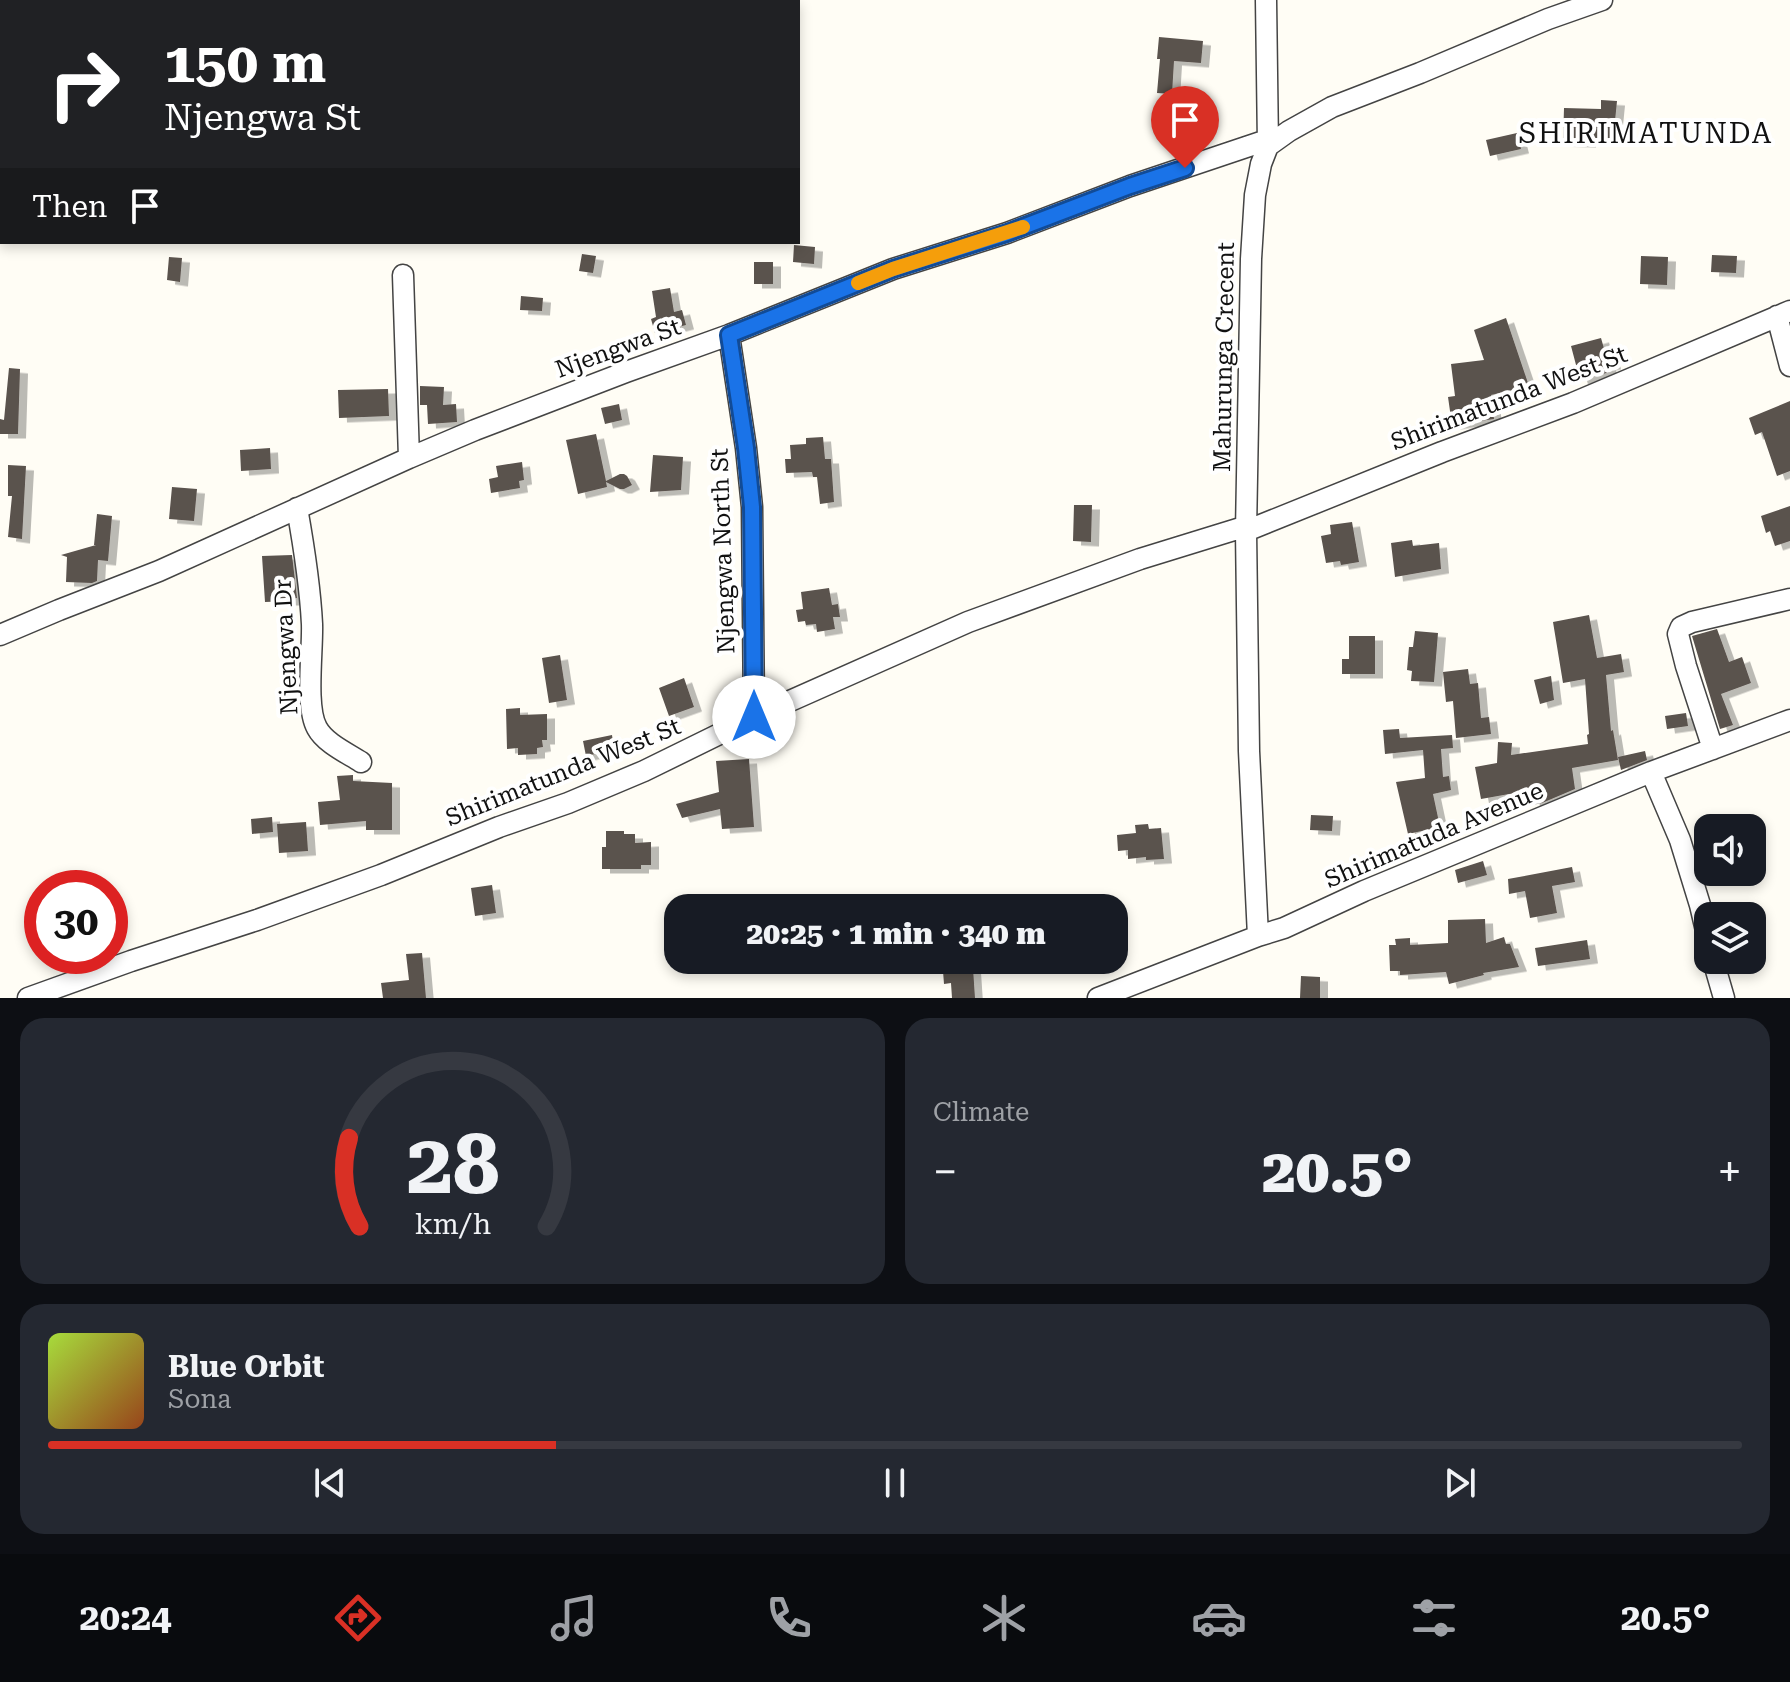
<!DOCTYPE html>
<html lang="en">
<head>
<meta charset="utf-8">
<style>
  :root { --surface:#171b24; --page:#242831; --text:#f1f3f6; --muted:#9ea1a6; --line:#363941; --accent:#d93025 }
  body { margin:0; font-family:"Roboto Serif",serif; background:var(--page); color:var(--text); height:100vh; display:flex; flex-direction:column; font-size:30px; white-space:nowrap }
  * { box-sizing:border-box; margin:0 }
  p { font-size:26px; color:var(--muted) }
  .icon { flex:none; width:44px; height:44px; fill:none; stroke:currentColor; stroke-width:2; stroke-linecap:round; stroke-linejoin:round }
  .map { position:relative; height:998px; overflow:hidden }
  .details { display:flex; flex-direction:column; gap:20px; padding:20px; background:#0d0f14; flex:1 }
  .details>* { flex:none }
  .top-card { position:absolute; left:0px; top:0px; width:800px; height:244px; box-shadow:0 4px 12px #0003; background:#202124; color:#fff; overflow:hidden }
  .controls { position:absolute; left:1694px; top:814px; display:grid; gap:16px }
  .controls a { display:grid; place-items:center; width:72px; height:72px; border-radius:16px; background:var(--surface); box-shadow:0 4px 12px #0003; font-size:40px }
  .speed { position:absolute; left:24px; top:870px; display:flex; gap:16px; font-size:40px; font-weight:700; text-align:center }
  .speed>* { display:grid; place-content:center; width:104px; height:104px; border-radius:50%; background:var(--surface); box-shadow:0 4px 12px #0003; line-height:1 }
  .speed .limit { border:12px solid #d22; background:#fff; color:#111 }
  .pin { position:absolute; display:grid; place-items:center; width:68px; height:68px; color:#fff; margin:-82px -34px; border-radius:50% 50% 50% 0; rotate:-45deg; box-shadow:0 0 8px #0007 }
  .pin .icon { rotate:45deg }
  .me { position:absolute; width:88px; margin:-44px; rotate:0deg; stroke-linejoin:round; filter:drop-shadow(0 0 6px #0008) }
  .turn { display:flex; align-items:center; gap:28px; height:168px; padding:0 32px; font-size:36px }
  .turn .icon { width:104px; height:104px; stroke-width:2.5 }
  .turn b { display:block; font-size:56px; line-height:68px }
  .then { display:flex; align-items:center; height:76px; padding:0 32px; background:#0003; gap:16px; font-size:30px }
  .big { font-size:60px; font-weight:800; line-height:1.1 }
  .details .tile { flex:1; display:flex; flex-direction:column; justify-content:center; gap:12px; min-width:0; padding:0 28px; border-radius:24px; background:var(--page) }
  .details .dial { align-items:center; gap:0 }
  .dial svg { height:208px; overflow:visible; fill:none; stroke:var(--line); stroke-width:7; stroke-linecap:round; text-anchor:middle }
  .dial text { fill:var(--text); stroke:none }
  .song { display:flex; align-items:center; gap:24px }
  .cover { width:96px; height:96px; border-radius:12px; background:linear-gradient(135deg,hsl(80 70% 55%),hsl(20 70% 35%)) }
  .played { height:8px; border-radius:4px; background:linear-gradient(90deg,var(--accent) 30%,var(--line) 30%) }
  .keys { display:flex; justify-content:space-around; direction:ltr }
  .heat { display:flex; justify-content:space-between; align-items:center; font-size:44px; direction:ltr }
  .details .tiles { flex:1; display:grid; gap:20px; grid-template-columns:1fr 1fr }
  .tile:last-child { grid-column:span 2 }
  .trip { position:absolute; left:664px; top:894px; width:464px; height:80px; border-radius:24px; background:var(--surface); box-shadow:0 4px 12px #0003; font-weight:800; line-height:80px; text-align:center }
  .tab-bar { display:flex; height:128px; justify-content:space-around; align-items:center; background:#090b0e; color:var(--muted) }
  .tab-bar .icon { width:56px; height:56px }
  .tab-bar .current { color:var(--accent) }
  .tab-bar b { font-size:36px; color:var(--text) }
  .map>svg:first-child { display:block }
  .building { fill:#5a524d; filter:url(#shadow) }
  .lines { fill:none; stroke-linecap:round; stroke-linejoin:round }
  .minor-casing { stroke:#444; stroke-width:23 }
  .minor { stroke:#fff; stroke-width:20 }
  .route-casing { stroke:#114b97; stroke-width:20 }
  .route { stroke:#1a73e8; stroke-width:14 }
  .slow { stroke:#f59e0b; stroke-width:14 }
  .labels { text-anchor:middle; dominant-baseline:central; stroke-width:8; stroke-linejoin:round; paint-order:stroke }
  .street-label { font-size:24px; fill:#111; stroke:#fff }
  .quarter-label { font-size:28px; letter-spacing:2px; fill:#111; stroke:#fff }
</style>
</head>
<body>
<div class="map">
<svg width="1790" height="998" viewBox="0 0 1790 998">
  <defs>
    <filter id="shadow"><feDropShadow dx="8" dy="4.5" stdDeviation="0" flood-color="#0004"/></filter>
  </defs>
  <rect width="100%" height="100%" fill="#fffdf5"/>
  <path class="building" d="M1159,37L1203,41L1201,63L1174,61L1172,94L1157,93L1160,59H1157Z
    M1601,100L1617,101L1613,141L1588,139V143L1563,142L1564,108L1601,109Z
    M1517,133L1521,149L1490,156L1486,140Z
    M794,245L815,247L814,264L793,262Z
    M582,254L596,256L593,273L579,271Z
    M1712,255L1737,256L1736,273L1711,272Z
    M1641,256L1668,257L1667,285L1640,284Z
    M169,257L182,258L180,282L167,280Z
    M754,262H773V284H754Z
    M670,288L674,312L682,310L686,325L655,333L651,319L656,317L652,291Z
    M521,296L543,298L542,311L520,310Z
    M1506,318L1529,386L1491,395L1494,419L1452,425L1448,397L1455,396L1451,364L1484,360L1474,330Z
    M1601,338L1605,352L1610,350L1613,365L1608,366L1610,372L1580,380L1571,346Z
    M9,368L20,369L18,434H0V419L4,420Z
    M420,386L444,387L443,405L456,404L457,422L428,424L427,405H420Z
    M388,389L389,416L339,418L338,390Z
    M1790,401V471L1777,476L1762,432L1755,435L1749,418Z
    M619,404L622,420L605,424L601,408Z
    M596,434L606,481L620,474H624L627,476L632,485L624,489H620L606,482L607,487L578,494L566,440Z
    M823,437L825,459H831L834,502L820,504L817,477H813L812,472L786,473L785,459H791L790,445L806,444V438Z
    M270,448L271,469L241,471L240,450Z
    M653,455L683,457L681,490L650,492Z
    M522,462L524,480L519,481L520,488L491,493L489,479L498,477L496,466Z
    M8,465L26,466L22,539L8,537L12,496H8Z
    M172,487L197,489L194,521L169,519Z
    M1074,505H1092L1091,542L1073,541Z
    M1790,506V541L1775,546L1770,531L1766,533L1761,516Z
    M97,514L112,516L108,561L98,560L97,581L92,583L66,582L67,557L61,555L96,545H94Z
    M1352,522L1359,562L1341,565L1340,561L1326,563L1321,536L1331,534L1330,525Z
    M1412,540L1413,546L1439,543L1441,569L1395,577L1391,543Z
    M292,555L297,598L291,599V601L265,602L262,556Z
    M829,588L832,605L838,604L840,617H833L835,629L817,632L816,624L806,625L805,621L798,622L796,610L803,609L801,592Z
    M1589,615L1597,658L1621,654L1624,672L1606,675L1611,731L1613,730L1618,760L1572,768L1575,789L1542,803L1532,805L1531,790L1481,799L1475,767L1497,763L1498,742L1512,743L1511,755L1588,744L1587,735L1589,734L1585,679L1563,683L1553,622Z
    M1717,629L1729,662L1742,657L1751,683L1721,694L1733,725L1720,729L1692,636Z
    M1415,631L1438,633L1434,682L1411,681L1412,671L1407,670L1409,647H1413Z
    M1349,636H1375V674H1342V659H1349Z
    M560,655L567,700L549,703L542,658Z
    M1468,669L1470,684L1478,683L1481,718L1489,717L1491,734L1456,738L1453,701L1446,702L1443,672Z
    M1551,676L1554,700L1540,704L1534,680Z
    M684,678L694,707L669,716L659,688Z
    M520,708V715L547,714V740H542L543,747L537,748V754L518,755V748L507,749L506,709Z
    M1686,713L1688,726L1667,729L1665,716Z
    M1399,729L1400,738L1452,735L1453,748L1441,749L1443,777L1449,776L1451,790L1433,794L1440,827L1408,834L1396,782L1425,778L1423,750L1385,754L1383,730Z
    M612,735L614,750L586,756L583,741Z
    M1645,751L1647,760L1621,770L1618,757Z
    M749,759L754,827L722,829L720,809L682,818L676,804L719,792L716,761Z
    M353,775V781L392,783V830H366V821L320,825L318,802L340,800L337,776Z
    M1311,815L1333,816L1332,831L1310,830Z
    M272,817L273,832L252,834L251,819Z
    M306,822L308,851L279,853L277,824Z
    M1148,824L1149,829L1161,828L1164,859L1146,860V857L1128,859V850L1118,851L1117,835L1136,833L1135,825Z
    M606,831H624V834H635V843L651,842V865H641V869H602V847H606Z
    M1483,861L1487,875L1458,883L1455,870Z
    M1572,867L1575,882L1552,886L1557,913L1530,918L1525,891L1509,894L1508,879Z
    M492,885L496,913L475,916L471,888Z
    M1485,919L1486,943L1504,937L1506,944H1510L1519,967L1483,973L1484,975L1449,984L1446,972L1400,975V971H1390L1389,945H1396L1395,939L1410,938V945L1448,943V920Z
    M1587,940L1590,959L1538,966L1535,948Z
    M422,953L426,998H383L381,983L409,980L406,954Z
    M973,968L975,998H952L951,983L944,984L943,971Z
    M1301,976L1320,977V998H1300Z"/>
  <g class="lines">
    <defs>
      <path id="minor" d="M410,0V2
        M618,0V2
        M1266,0L1268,146
        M547,2L551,0
        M0,224L2,223
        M403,275L409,458
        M1777,316L1790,366
        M729,335L746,448L752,507L754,717
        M297,508C304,547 310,585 312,624C313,650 305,707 317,728C325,743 347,753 361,762
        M1246,531L1442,452L1573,403L1790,311
        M0,635L59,610L159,571L409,458L475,430L626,372L729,335L893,269L1007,233L1130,186L1267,140
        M1713,749L1686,666L1678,634L1681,627L1692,622L1790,599
        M1651,772L1680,840L1700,905L1708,939
        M1258,936L1249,751L1246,531L1251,259L1255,195L1261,164L1268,146L1289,131L1332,107L1420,73L1548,19L1602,0
        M1713,960L1724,998
        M28,998L131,961L257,920L381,875L499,827L568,803L644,771L754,717L968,622L1140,559L1247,526
        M1098,998L1258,936L1284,928L1364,891L1651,772L1790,720"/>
    </defs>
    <use href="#minor" class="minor-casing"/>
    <use href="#minor" class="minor"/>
  </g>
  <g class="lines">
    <defs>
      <path id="route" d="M754,717L752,507L746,448L729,335L893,269L1007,233L1130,186L1185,168"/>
    </defs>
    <use href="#route" class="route-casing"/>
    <use href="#route" class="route"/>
    <path class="slow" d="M858,283L893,269L1023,227"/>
  </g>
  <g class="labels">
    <g class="street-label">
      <text transform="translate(618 348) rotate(-20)">Njengwa St</text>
      <text transform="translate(1224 357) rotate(-89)">Mahurunga Crecent</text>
      <text transform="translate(1509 398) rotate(-21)">Shirimatunda West St</text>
      <text transform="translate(723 551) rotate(-92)">Njengwa North St</text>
      <text transform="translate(286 647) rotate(-93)">Njengwa Dr</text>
      <text transform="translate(563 772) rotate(-22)">Shirimatunda West St</text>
      <text transform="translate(1434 835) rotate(-23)">Shirimatuda Avenue</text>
    </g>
    <g class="quarter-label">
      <text x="1646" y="133">SHIRIMATUNDA</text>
    </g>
  </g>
</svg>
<div class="controls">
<a><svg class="icon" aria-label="sound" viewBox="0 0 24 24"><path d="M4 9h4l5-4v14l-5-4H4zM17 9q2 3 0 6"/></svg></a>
<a><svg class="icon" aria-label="layers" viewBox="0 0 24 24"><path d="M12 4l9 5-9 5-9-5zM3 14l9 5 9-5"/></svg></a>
</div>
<div class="speed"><div class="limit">30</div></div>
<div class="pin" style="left:1185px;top:168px;background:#d93025"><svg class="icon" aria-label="arrive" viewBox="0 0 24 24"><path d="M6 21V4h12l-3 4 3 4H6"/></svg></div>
<svg class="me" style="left:754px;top:717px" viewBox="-20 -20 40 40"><circle r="19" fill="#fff"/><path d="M0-13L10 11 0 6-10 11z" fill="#1a73e8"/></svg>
<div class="trip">20:25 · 1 min · 340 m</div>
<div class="top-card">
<div class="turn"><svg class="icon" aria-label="right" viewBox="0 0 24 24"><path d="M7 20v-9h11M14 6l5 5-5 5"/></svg><div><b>150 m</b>Njengwa St</div></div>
<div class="then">Then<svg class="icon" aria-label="arrive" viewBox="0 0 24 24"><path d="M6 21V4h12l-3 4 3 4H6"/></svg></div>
</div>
</div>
<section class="details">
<div class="tiles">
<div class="tile dial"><svg viewBox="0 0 100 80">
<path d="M14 69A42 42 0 1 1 86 69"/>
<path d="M14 69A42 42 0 0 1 10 35" stroke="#d93025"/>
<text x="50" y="56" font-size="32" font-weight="700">28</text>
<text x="50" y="72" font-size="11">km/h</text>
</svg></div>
<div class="tile"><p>Climate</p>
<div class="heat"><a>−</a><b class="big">20.5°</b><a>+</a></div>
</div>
<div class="tile">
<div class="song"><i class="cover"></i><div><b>Blue Orbit</b><p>Sona</p></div></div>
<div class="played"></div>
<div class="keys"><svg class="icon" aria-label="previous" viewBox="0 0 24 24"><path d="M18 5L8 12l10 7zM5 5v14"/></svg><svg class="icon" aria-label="pause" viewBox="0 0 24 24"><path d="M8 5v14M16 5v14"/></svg><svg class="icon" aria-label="next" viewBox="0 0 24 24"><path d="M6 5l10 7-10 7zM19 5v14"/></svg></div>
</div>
</div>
</section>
<nav class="tab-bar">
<b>20:24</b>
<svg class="icon current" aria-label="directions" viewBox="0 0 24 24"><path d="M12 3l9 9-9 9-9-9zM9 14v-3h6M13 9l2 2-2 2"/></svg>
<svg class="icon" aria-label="music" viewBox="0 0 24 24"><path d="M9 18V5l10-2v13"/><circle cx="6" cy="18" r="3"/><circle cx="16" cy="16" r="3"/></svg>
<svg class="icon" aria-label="phone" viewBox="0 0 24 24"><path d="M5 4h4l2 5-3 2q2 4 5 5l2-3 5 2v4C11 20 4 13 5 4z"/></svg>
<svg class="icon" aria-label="climate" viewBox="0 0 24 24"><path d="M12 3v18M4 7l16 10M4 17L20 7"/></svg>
<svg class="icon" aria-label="car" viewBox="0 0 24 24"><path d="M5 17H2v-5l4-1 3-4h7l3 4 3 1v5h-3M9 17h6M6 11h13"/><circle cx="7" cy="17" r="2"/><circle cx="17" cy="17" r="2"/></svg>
<svg class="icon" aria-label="filters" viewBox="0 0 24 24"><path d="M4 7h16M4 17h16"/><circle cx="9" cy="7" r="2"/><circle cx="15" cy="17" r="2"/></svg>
<b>20.5°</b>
</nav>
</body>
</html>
